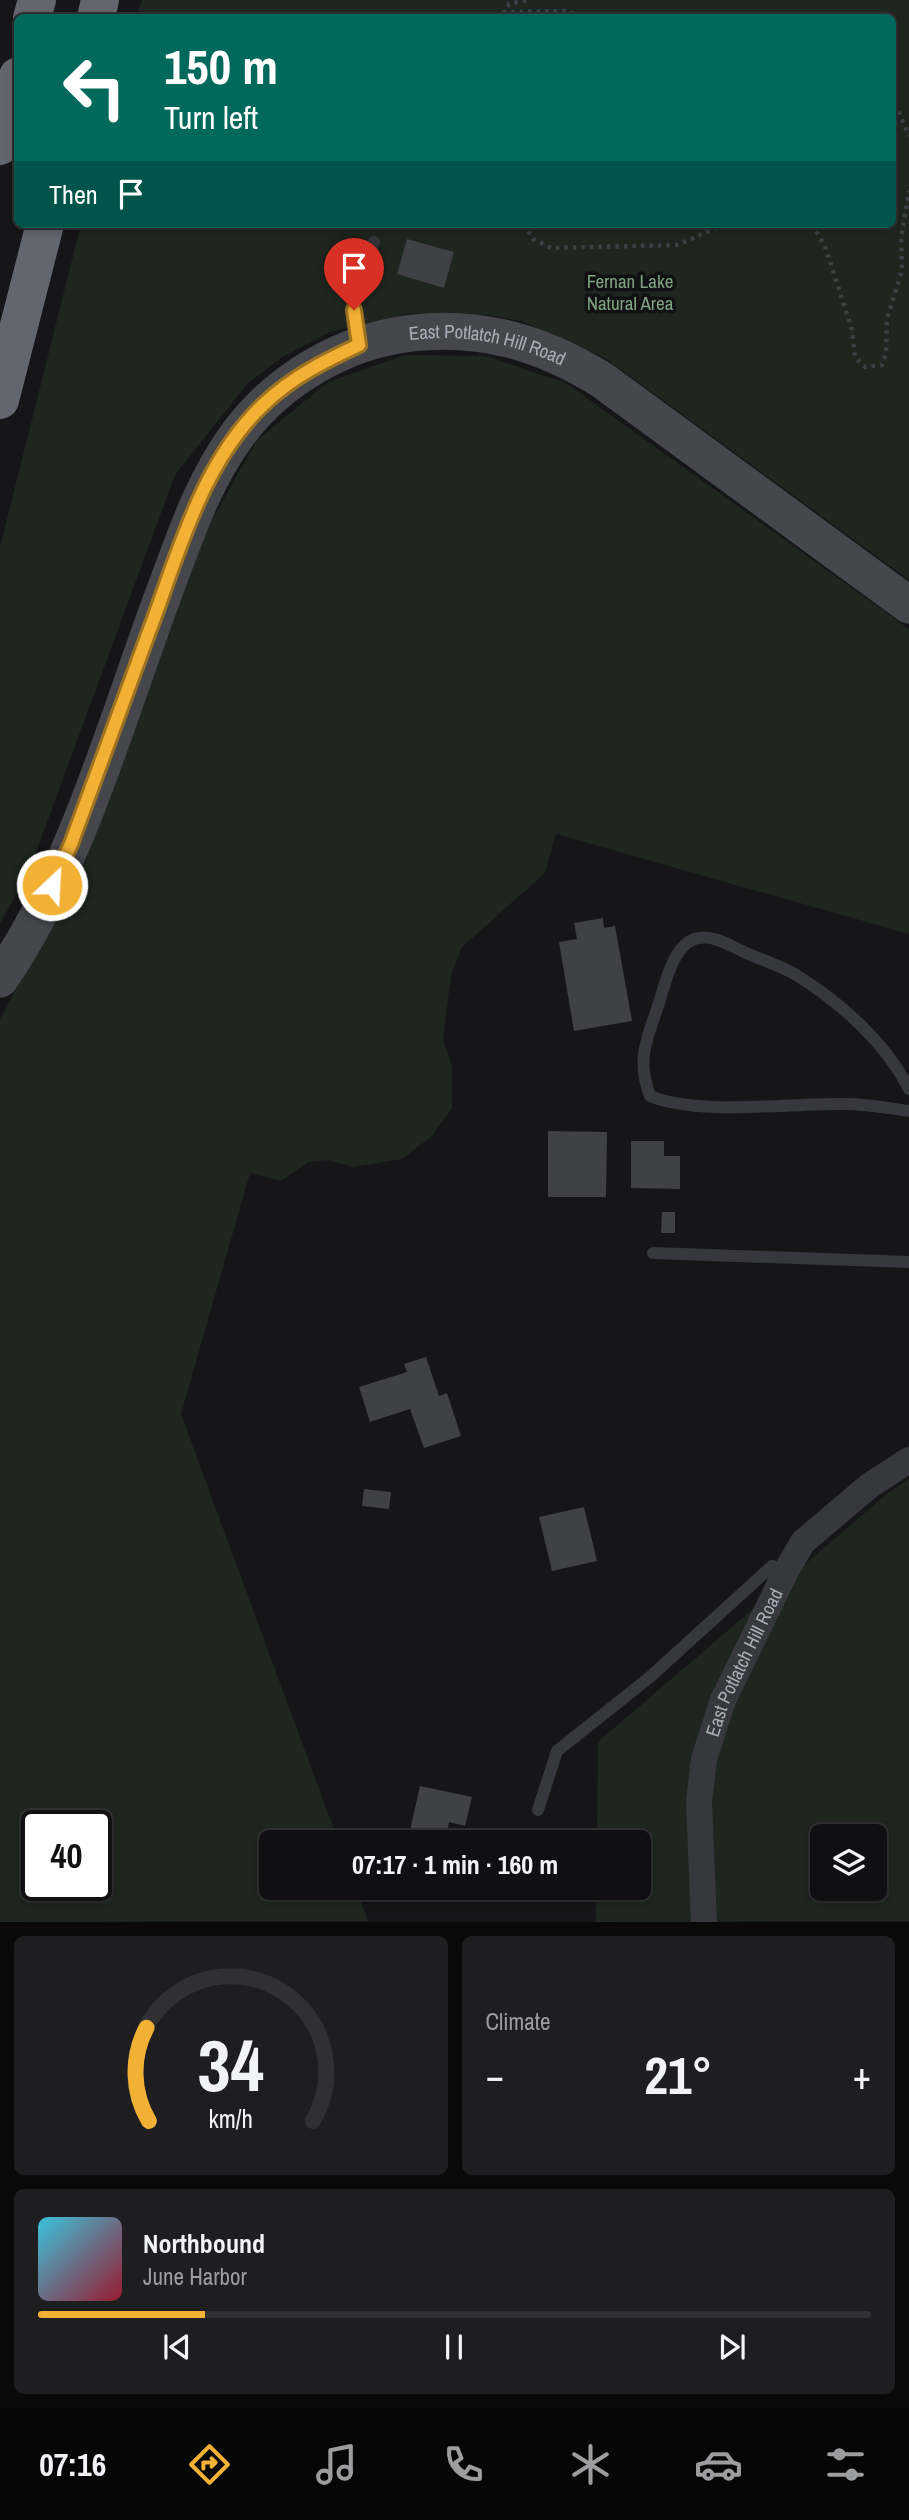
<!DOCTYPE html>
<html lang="en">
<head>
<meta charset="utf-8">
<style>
  :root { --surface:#101012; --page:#1e1e20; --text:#f1f3f6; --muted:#9c9d9f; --line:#303032; --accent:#f2b134 }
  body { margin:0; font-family:"Archivo Narrow",sans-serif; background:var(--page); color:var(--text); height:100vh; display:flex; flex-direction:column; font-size:26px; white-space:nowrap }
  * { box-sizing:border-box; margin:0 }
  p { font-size:23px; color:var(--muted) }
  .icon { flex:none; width:38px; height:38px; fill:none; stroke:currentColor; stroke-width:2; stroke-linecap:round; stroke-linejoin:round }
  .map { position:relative; height:1922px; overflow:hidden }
  .sheet { display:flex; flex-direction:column; gap:14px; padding:14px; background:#09090a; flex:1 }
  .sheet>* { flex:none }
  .hud { position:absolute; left:14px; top:14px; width:882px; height:214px; border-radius:10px; box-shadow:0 4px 10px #0003,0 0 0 2px var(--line); background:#00695c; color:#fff; overflow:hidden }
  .tools { position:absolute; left:810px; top:1824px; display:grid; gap:14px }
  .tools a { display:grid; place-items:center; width:77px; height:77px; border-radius:10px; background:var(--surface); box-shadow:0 4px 10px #0003,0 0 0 2px var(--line); font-size:35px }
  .speed { position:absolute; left:21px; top:1810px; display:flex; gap:14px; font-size:35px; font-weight:700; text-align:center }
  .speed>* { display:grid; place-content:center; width:91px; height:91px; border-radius:50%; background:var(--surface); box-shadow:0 4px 10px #0003,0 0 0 2px var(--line); line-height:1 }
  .speed .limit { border:4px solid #111; border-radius:10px; background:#fff; color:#111 }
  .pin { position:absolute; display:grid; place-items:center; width:60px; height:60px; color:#fff; margin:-72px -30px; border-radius:50% 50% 50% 0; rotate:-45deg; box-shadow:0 0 7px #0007 }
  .pin .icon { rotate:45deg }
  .me { position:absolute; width:77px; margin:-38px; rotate:25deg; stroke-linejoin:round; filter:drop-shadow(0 0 5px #0008) }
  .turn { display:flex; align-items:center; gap:24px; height:147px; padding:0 35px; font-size:32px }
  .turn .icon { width:91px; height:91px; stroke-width:2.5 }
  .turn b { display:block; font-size:49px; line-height:60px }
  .then { display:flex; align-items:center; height:66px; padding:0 35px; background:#0003; gap:14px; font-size:26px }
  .big { font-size:52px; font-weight:700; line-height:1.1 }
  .sheet .tile { flex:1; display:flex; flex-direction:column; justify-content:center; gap:10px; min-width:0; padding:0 24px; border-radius:10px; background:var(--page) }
  .sheet .dial { align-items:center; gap:0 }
  .dial svg { height:182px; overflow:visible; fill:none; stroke:var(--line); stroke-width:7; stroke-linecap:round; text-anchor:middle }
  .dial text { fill:var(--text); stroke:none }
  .song { display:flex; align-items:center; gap:21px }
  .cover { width:84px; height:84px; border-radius:10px; background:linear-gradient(135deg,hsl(190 70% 55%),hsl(350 70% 35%)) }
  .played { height:7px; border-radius:4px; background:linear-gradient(90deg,var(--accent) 20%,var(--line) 20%) }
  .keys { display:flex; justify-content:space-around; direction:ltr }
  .heat { display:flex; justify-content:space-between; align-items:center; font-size:38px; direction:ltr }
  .sheet .tiles { flex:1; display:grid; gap:14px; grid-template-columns:1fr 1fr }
  .tile:last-child { grid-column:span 2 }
  .trip { position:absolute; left:259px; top:1830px; width:392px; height:70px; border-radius:10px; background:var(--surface); box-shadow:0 4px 10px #0003,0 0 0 2px var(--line); font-weight:700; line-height:70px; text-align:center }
  .tabs { display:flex; height:112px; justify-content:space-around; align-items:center; background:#060607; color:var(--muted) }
  .tabs .icon { width:49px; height:49px }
  .tabs .on { color:var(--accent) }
  .tabs b { font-size:32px; color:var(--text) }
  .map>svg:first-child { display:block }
  .green { fill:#1e261f; fill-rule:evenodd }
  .building { fill:#404145 }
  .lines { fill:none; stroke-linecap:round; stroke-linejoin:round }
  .path { stroke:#3d3f44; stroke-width:4.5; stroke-dasharray:3.5 5; stroke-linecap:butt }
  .lane { stroke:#37383d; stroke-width:12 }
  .street { stroke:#37383d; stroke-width:26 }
  .secondary { stroke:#45474d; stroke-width:37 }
  .highway { stroke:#63666e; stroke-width:38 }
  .route-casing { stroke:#9d7322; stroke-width:18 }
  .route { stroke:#f2b134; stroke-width:12 }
  .labels { text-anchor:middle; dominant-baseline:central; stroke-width:7; stroke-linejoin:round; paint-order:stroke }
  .park-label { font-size:19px; fill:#7fa381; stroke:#111113 }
  .street-label { font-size:19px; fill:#a8adb8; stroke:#111113 }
</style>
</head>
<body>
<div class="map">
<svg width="909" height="1922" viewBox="0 0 909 1922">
  <rect width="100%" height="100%" fill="#161618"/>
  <path class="green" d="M142,0H909V580L605,358L521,321L487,315L412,313L330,332L281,358L248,383L175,475L29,871L0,924V547L81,224H892V18L137,17Z
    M406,355L486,356L566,383L909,629V934L556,834L545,873L462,947L451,975L443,1039L452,1066V1108L431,1137L402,1159L353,1167L328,1160L309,1162L281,1181L250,1173L181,1414L339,1843H271V1888H356L368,1921L0,1922V1019L86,858L208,527L257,440L328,382ZM37,1825H96V1885H37Z
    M909,1479V1921L596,1922V1888H639V1843H597L598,1742L888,1493ZM822,1836H875V1888H822Z"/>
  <path class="building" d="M407,239L454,252L444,288L397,274Z
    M603,918L604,928L615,926L632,1021L574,1031L559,942L577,939L574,923Z
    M548,1131L607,1132L606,1197H548Z
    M631,1141H664V1156H680V1189L631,1188Z
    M662,1212H675V1233H661Z
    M426,1357L439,1396L447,1393L461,1436L424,1448L410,1409L370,1422L359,1387L407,1372L404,1364Z
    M364,1489L391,1492L389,1509L362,1506Z
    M584,1507L597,1561L552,1571L539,1517Z
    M420,1786L472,1797L465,1826L449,1822L445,1843H407Z"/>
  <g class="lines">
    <path class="path" d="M526,0L509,4L504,12L567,11L585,18
      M892,96L909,136
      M524,224L533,239L551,248L677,245L726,224
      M812,224L826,249L852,330L855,357L865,367L882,365L886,353L887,319L902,270L901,238L909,191"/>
    <path class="lane" d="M359,343L355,298L374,242
      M909,1089C886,1043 842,1004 798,976C782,966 761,960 744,952C731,946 714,935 699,938C674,941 665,984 659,1003C647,1039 636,1059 650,1096C698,1116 791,1103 844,1104C866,1104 888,1108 909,1111
      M653,1253L909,1262
      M538,1810L557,1751L650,1677L772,1566L786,1571"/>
    <path class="street" id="s1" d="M704,1922L699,1802L704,1759L723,1700L786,1571L803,1542L869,1486L909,1460"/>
    <path class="secondary" id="s2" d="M0,979C75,870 115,725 161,601C183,543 201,484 238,434C279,379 344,341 412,333C482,325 542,343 602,380L909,605"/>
    <path class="highway" d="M32,18L37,0
      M96,18L100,0
      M0,146L18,76
      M0,400L45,224"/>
  </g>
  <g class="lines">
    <defs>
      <path id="route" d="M52,885L71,844C97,772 124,701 150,629C179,552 202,462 264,404C292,377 325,361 359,345L354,310"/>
    </defs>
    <use href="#route" class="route-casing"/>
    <use href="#route" class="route"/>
  </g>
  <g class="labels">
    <g class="park-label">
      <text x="630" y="281">Fernan Lake<tspan x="630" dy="22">Natural Area</tspan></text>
    </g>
    <g class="street-label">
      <text stroke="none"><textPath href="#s2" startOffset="880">East Potlatch Hill Road</textPath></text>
      <text stroke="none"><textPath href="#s1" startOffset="268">East Potlatch Hill Road</textPath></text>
    </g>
  </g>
</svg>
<div class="tools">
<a><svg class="icon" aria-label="layers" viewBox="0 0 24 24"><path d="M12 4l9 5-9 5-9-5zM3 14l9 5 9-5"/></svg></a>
</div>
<div class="speed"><div class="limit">40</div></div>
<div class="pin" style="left:354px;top:310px;background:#d93025"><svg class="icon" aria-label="arrive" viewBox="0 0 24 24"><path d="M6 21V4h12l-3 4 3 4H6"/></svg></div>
<svg class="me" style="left:52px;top:885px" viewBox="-20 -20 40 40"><circle r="17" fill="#f2b134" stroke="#fff" stroke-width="3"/><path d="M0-11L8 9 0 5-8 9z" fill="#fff"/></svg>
<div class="trip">07:17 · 1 min · 160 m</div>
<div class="hud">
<div class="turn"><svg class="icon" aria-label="left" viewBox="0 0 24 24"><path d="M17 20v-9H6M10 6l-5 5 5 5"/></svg><div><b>150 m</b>Turn left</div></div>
<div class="then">Then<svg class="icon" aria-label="arrive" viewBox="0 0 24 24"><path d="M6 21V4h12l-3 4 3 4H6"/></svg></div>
</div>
</div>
<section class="sheet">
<div class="tiles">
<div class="tile dial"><svg viewBox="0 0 100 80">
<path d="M14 69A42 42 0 1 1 86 69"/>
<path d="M14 69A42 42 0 0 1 13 28" stroke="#f2b134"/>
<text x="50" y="56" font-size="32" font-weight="700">34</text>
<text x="50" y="72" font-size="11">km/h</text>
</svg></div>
<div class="tile"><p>Climate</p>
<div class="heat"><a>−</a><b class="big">21°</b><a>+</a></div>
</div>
<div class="tile">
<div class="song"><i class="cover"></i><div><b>Northbound</b><p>June Harbor</p></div></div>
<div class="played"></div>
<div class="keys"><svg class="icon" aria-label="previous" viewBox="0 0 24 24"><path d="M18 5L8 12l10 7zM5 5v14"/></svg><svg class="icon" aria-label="pause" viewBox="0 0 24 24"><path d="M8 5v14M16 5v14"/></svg><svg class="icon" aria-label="next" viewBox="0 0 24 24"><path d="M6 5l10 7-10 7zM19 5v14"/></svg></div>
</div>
</div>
</section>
<nav class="tabs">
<b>07:16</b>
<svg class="icon on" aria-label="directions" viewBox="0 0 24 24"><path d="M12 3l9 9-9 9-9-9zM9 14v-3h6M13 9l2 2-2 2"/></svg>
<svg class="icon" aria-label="music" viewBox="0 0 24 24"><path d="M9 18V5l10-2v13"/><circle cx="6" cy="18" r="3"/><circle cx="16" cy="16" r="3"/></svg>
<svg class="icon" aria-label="phone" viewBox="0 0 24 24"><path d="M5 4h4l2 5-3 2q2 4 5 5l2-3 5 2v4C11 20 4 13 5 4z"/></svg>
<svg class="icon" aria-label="climate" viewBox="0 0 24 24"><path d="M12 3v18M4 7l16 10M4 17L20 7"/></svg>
<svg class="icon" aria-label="car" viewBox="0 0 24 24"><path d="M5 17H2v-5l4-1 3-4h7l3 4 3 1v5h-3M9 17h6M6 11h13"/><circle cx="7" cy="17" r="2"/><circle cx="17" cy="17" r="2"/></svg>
<svg class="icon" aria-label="filters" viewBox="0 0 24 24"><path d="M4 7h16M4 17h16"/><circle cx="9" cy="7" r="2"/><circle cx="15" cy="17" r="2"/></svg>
</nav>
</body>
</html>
